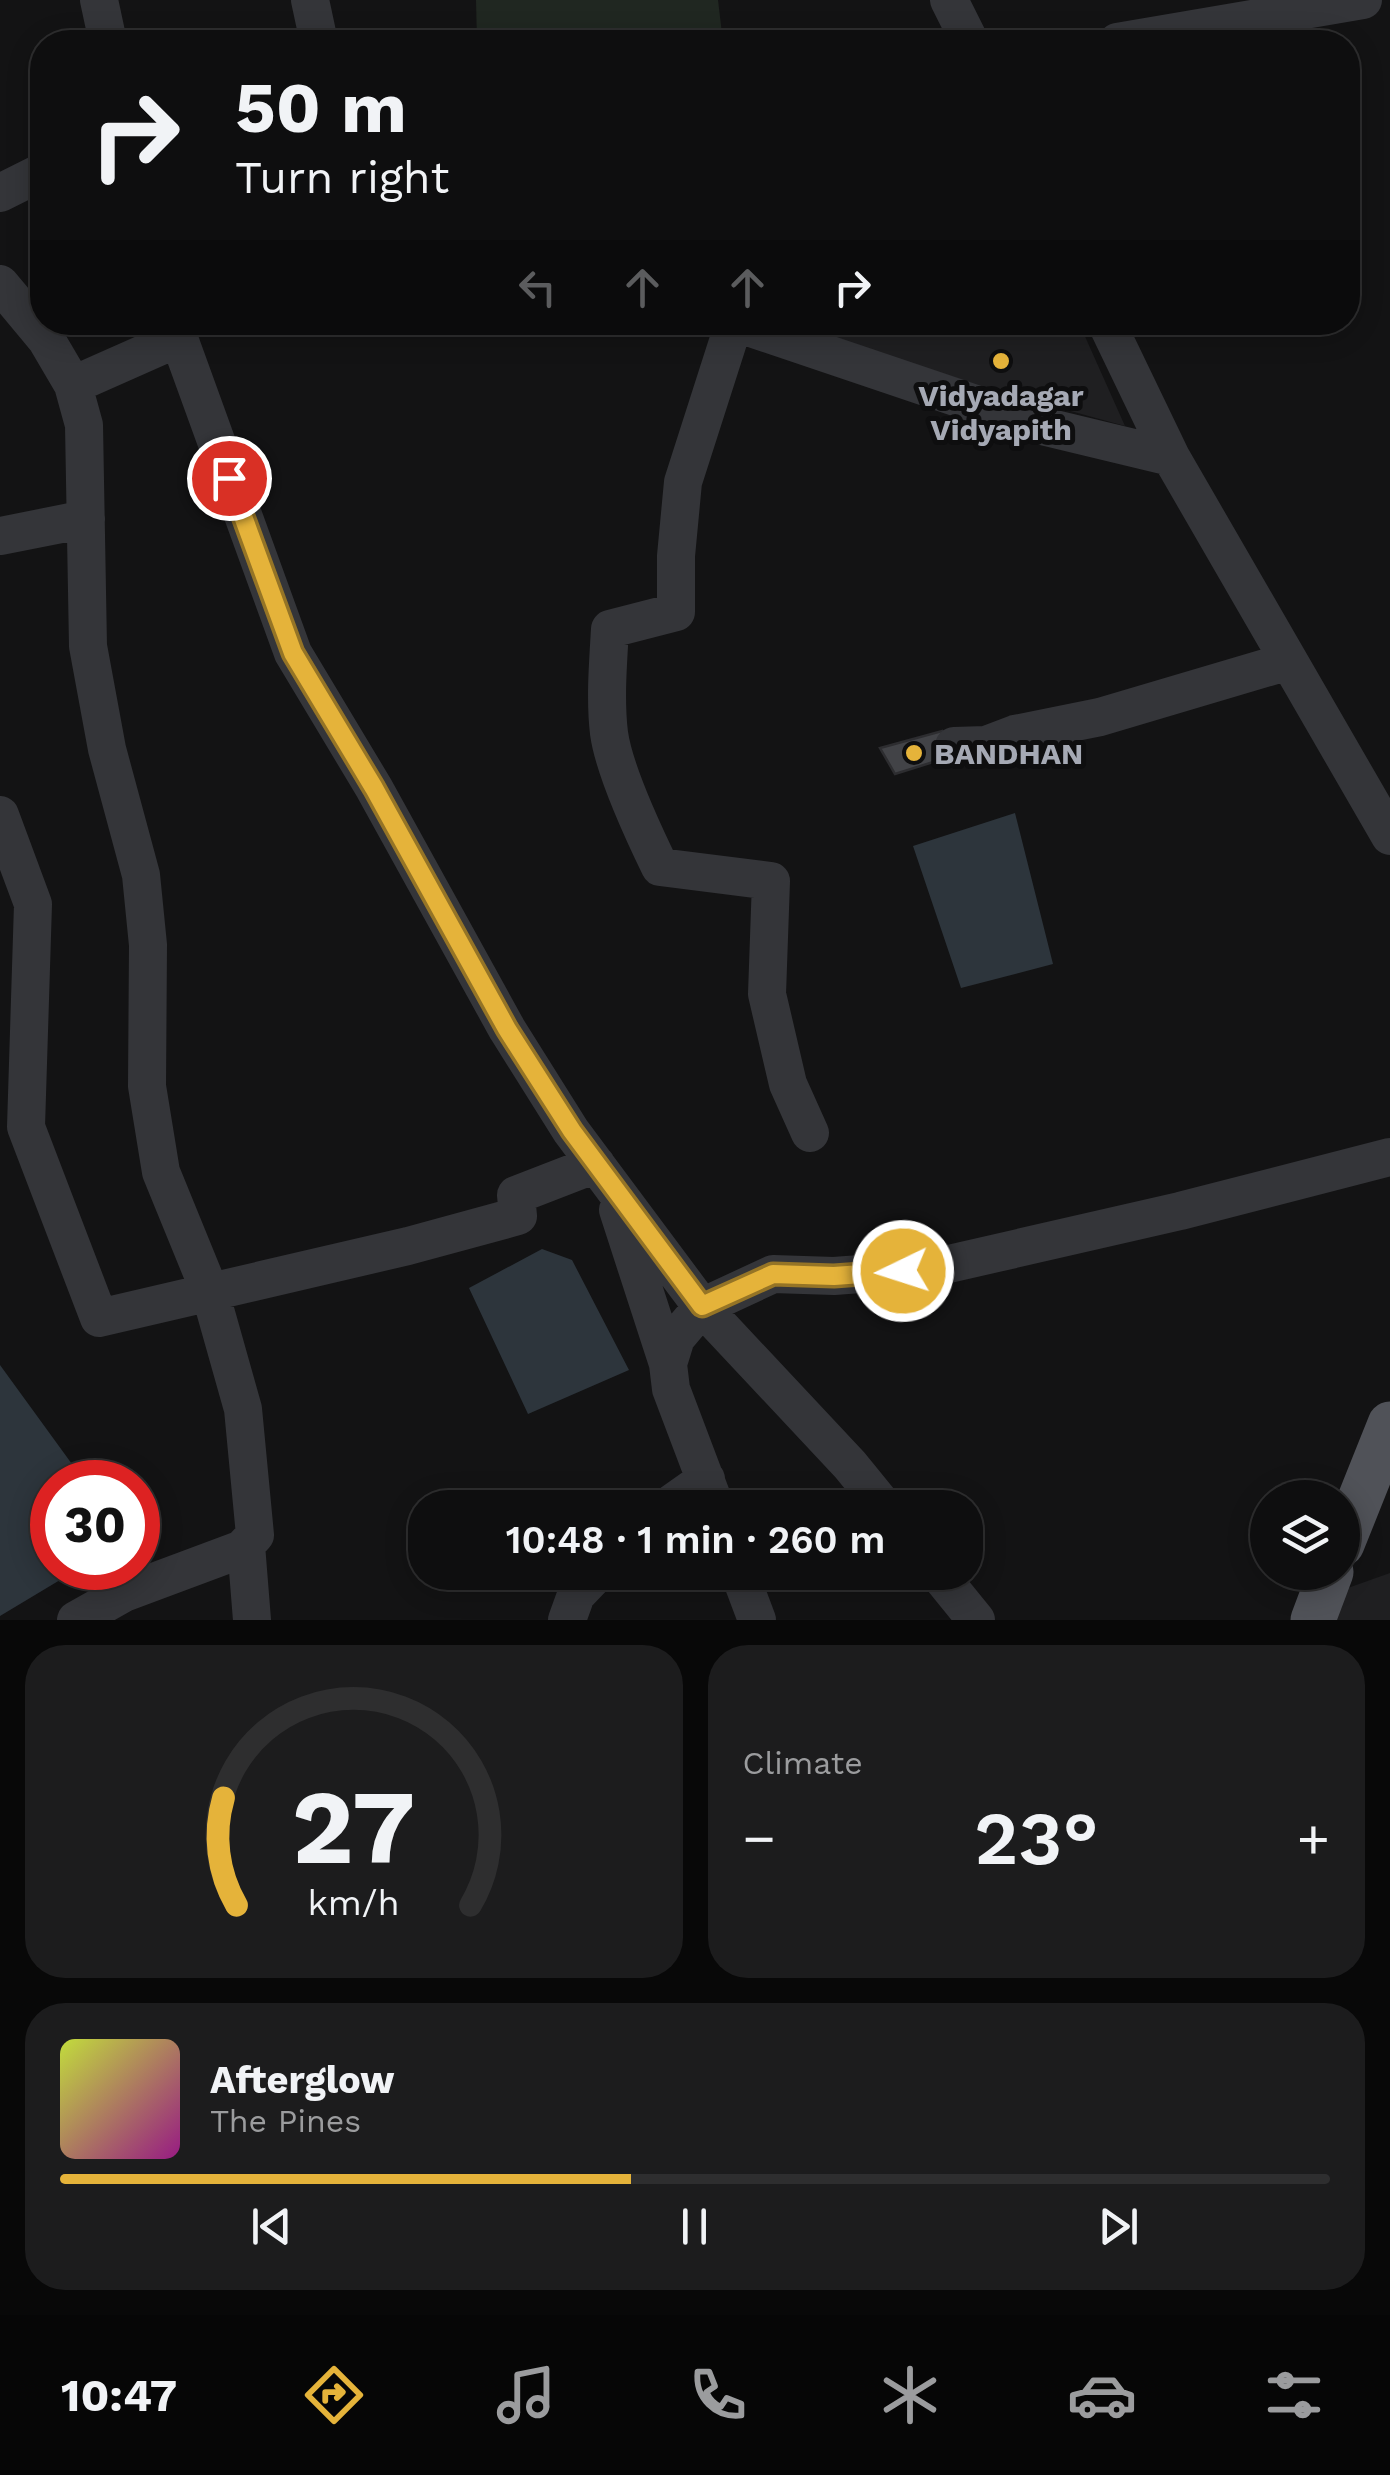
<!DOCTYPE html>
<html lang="en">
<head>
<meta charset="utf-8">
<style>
  :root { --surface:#0e0e0f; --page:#1c1c1d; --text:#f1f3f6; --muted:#9b9c9e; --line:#2e2e2f; --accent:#e5b33a }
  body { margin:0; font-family:"Work Sans",sans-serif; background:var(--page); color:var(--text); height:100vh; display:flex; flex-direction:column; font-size:38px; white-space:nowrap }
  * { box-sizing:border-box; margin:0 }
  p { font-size:32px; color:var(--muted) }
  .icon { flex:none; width:55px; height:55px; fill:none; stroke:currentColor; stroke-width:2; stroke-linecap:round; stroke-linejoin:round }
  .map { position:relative; height:1620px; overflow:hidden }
  .panel { display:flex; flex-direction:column; gap:25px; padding:25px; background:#080808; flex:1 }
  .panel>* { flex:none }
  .guide { position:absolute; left:30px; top:30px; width:1330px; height:305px; border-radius:40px; box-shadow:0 5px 25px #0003,0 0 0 2px var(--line); background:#0e0e0f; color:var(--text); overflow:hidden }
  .controls { position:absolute; left:1250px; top:1480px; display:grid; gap:20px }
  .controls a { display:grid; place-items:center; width:110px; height:110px; border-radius:50%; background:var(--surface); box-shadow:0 5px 25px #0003,0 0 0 2px var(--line); font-size:50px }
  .speed { position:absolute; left:30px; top:1460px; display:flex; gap:20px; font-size:50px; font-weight:700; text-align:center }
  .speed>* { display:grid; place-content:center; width:130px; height:130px; border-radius:50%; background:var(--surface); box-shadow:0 5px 25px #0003,0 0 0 2px var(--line); line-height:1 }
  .speed .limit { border:15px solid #d22; background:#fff; color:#111 }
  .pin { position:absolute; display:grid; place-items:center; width:85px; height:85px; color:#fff; margin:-42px; border:5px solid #fff; border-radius:50%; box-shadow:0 2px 10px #0007 }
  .me { position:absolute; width:110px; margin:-55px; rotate:266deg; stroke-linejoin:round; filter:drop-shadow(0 0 8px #0008) }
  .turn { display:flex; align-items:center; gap:35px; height:210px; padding:0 40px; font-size:45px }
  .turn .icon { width:130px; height:130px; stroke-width:2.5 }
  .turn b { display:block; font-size:70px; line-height:85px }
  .lanes { display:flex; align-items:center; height:95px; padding:0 40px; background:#0003; justify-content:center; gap:50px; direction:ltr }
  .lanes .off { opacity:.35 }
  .big { font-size:75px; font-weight:600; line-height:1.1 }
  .panel .card { flex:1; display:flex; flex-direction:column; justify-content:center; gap:15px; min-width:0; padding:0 35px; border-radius:40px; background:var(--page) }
  .panel .dial { align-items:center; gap:0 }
  .dial svg { height:260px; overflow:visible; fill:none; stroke:var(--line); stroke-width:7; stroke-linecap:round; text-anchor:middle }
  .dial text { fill:var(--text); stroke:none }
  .song { display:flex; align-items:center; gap:30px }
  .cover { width:120px; height:120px; border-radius:15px; background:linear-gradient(135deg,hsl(70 70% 55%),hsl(310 70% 35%)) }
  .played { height:10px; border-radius:5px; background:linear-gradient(90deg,var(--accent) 45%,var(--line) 45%) }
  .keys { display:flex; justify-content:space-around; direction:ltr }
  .heat { display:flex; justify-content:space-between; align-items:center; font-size:55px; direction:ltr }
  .panel .tiles { flex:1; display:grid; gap:25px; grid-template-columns:1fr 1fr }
  .card:last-child { grid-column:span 2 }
  .trip { position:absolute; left:408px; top:1490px; width:575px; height:100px; border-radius:40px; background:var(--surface); box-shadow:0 5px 25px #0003,0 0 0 2px var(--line); font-weight:600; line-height:100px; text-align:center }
  .tabs { display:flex; height:160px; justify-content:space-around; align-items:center; background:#060606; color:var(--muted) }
  .tabs .icon { width:70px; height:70px }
  .tabs .current { color:var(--accent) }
  .tabs b { font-size:45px; color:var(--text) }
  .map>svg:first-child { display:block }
  .built { fill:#1f1f21 }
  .green { fill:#202721 }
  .water { fill:#2d353c }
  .building { fill:#424347; stroke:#2d2d30; stroke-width:2.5 }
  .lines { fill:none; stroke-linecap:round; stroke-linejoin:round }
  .minor { stroke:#343539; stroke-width:38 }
  .major { stroke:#505258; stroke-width:45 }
  .route-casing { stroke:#957426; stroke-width:25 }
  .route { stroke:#e5b33a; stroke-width:18 }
  .poi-dot { fill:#e5b33a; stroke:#0e0e0f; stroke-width:4 }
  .labels { text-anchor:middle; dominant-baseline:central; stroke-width:10; stroke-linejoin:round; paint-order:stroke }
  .poi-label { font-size:30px; font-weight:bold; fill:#a5a9b4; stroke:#0e0e0f }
</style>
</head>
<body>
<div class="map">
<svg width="1390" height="1620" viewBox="0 0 1390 1620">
  <rect width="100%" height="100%" fill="#131314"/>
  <path class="built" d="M784,323H1079L1125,426L994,390Z
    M1390,1573V1620H1331L1345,1589Z"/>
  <path class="green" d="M476,0H718L723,42H477Z"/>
  <path class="water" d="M1015,813L1053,964L961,988L913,846Z
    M542,1249L572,1260L629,1370L528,1414L469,1288Z
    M0,1365L85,1482H52V1568H80L0,1616Z"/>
  <path class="building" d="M942,731L946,758L895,774L880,748Z"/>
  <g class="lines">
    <path class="minor" d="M99,0L108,42
      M310,0L319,42
      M949,0L970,42
      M1117,42L1363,0
      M0,193L42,172
      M0,284L46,339L73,385L84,425L88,646L107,749L141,875L148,945L147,1086L161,1172L210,1292L243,1409L255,1535L242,1549L124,1593L76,1620
      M173,322L293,653L374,788L507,1029L571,1131L702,1307L850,1465L885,1508
      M733,322L1038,425L1171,457
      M1106,322L1171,457L1390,836
      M734,323L683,482L676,556V612L610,629C608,664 605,699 609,733C614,770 643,832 660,867L771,881L767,994L788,1084L810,1133
      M73,385L179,338
      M0,536L86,519
      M954,746L986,745L1015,734L1100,717L1289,661
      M0,815L33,904L26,1127L99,1318L408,1246L518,1216L516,1195L596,1164
      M618,1210L668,1364
      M665,1508L706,1479
      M716,1508L671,1389L668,1364L676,1338L702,1307L773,1274L834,1276L927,1269L1180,1211L1390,1157
      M246,1545L252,1620
      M739,1572L757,1620
      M937,1572L976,1620
      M567,1620L576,1595L598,1572"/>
    <path class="major" d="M1342,1544L1390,1424
      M1313,1620L1331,1572"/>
  </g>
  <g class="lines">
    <defs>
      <path id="route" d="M229,478L293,653L374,788L507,1029L572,1131L702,1306L773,1274L834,1276L903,1271"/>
    </defs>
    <use href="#route" class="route-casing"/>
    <use href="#route" class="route"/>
  </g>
  <g class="poi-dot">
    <circle cx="1001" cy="361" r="10"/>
    <circle cx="914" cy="753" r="10"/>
  </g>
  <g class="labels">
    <g class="poi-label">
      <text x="1001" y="395">Vidyadagar<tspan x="1001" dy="34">Vidyapith</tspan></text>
      <text x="934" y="753" text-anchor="start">BANDHAN</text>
    </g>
  </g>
</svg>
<div class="controls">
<a><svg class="icon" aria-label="layers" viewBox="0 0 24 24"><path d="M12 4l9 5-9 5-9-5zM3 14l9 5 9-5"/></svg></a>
</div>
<div class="speed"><div class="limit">30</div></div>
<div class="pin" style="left:229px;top:478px;background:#d93025"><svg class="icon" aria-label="arrive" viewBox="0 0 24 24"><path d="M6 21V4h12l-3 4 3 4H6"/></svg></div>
<svg class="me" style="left:903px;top:1271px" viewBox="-20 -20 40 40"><circle r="17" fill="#e5b33a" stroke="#fff" stroke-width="3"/><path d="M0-11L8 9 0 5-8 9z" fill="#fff"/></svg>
<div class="trip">10:48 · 1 min · 260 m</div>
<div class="guide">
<div class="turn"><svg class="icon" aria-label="right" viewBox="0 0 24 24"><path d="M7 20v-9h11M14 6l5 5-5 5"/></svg><div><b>50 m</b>Turn right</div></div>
<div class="lanes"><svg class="icon off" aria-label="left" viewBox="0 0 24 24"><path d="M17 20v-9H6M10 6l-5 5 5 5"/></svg><svg class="icon off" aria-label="ahead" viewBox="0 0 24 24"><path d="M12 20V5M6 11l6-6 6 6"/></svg><svg class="icon off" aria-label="ahead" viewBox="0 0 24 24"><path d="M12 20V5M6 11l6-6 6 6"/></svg><svg class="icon" aria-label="right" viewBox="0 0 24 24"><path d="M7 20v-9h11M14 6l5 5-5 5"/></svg></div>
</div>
</div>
<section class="panel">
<div class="tiles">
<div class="card dial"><svg viewBox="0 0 100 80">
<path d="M14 69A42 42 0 1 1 86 69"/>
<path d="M14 69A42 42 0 0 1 10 36" stroke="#e5b33a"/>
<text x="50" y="56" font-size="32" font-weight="700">27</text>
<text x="50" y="72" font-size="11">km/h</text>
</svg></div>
<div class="card"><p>Climate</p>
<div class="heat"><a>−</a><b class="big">23°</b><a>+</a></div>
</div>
<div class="card">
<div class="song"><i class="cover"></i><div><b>Afterglow</b><p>The Pines</p></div></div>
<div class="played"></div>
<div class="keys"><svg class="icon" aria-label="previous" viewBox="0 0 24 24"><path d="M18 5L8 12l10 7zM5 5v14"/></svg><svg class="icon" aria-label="pause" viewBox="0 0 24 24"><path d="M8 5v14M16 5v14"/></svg><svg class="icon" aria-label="next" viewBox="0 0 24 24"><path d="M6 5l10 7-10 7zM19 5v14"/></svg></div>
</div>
</div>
</section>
<nav class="tabs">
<b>10:47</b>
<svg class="icon current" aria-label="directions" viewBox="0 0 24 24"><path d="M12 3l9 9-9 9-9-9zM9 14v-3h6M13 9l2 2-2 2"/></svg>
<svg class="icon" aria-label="music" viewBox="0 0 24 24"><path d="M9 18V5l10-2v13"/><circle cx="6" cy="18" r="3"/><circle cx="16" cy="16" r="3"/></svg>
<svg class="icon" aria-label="phone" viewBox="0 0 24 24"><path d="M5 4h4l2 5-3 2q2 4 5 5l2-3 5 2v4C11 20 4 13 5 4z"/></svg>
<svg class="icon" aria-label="climate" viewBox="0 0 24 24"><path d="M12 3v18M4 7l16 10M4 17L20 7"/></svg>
<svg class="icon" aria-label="car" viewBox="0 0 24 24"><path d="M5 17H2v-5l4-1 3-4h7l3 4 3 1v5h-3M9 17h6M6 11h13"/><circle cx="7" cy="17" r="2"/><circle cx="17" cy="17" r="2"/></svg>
<svg class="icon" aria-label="filters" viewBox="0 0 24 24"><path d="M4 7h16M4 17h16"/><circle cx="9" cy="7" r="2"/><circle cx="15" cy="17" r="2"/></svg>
</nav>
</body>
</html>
